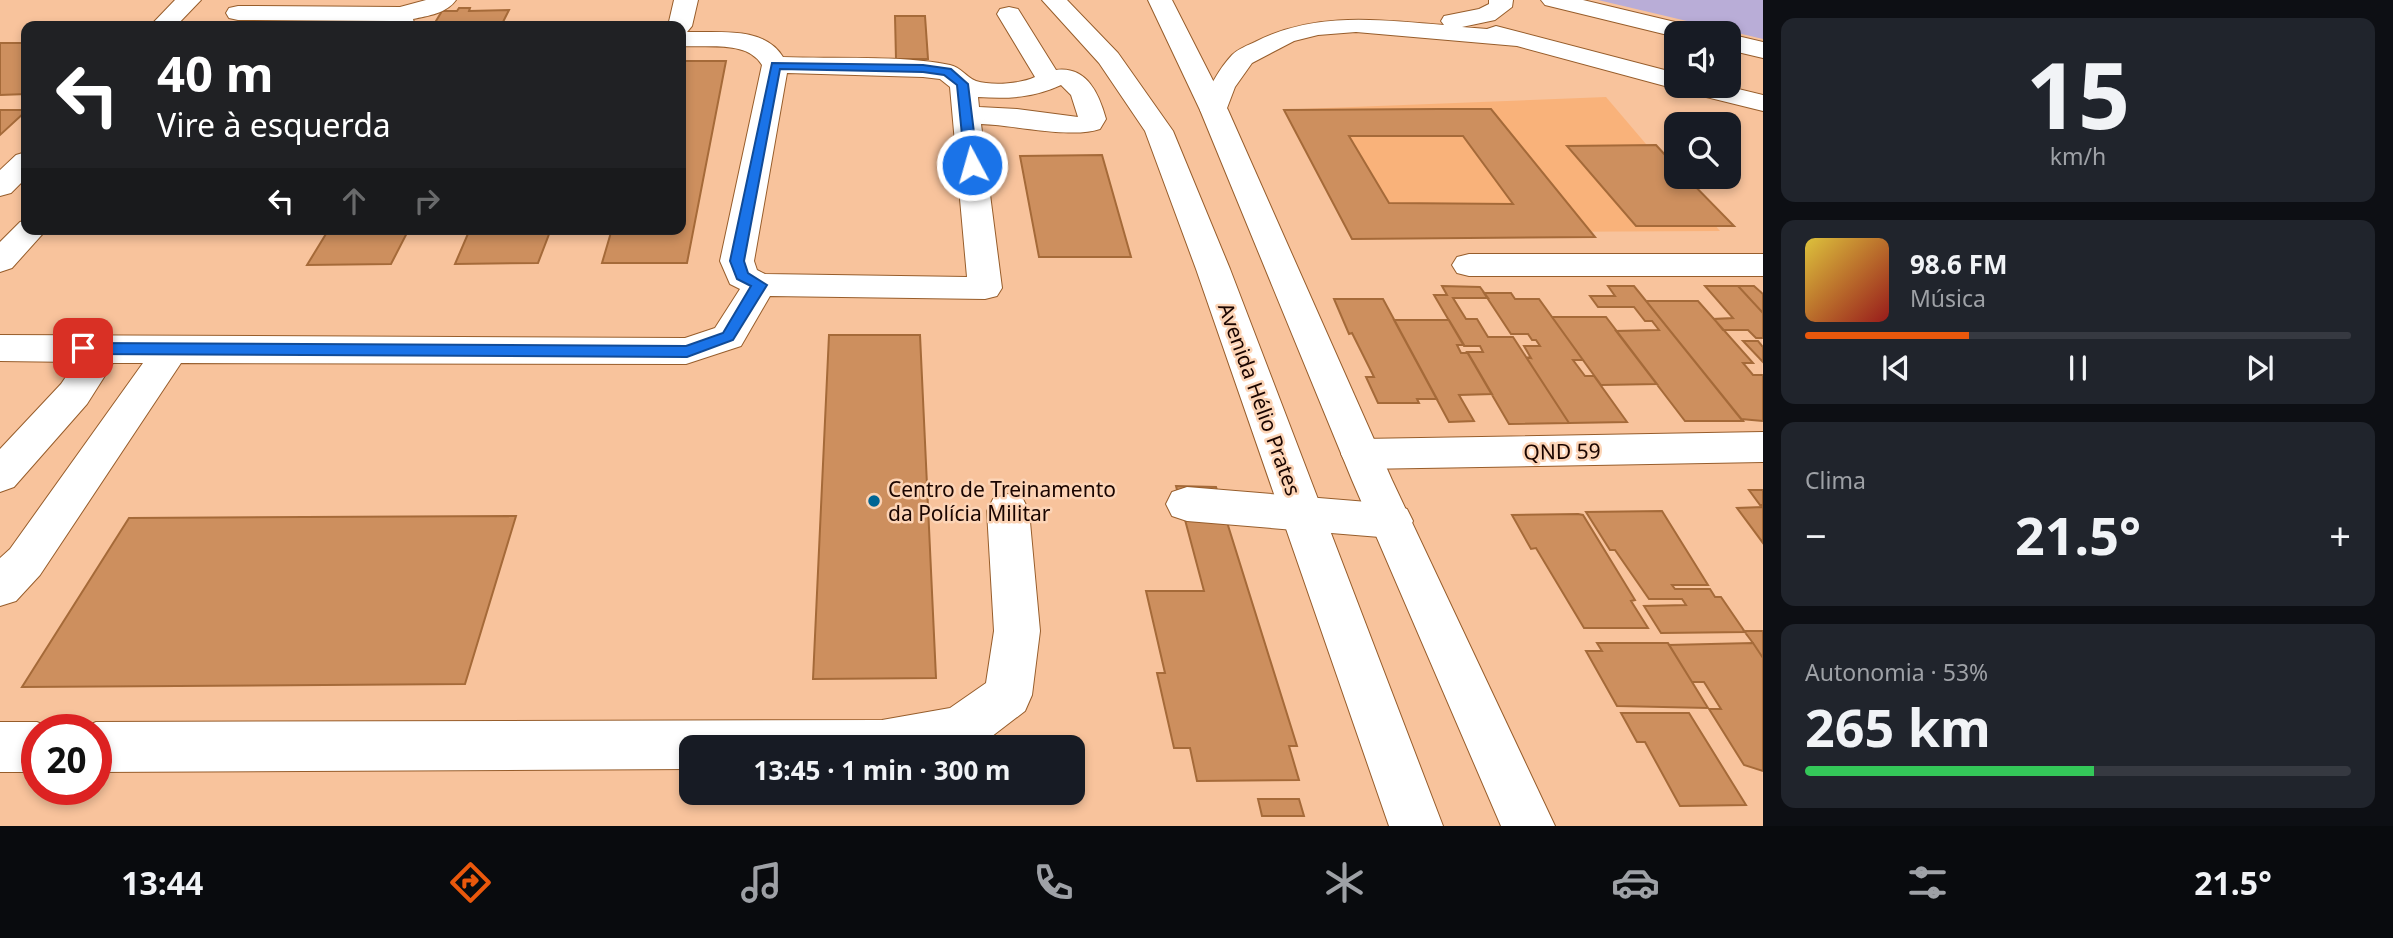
<!DOCTYPE html>
<html lang="pt">
<head>
<meta charset="utf-8">
<style>
  :root { --surface:#171b24; --page:#20242c; --text:#f1f3f6; --muted:#9ea1a6; --line:#363941; --accent:#ea580c }
  body { margin:0; font-family:"Noto Sans",sans-serif; background:var(--page); color:var(--text); height:100vh; display:flex; flex-direction:column; font-size:26px; white-space:nowrap }
  * { box-sizing:border-box; margin:0 }
  p { font-size:23px; color:var(--muted) }
  .icon { flex:none; width:38px; height:38px; fill:none; stroke:currentColor; stroke-width:2; stroke-linecap:round; stroke-linejoin:round }
  .map { position:relative; flex:1; overflow:hidden }
  .panel { display:flex; flex-direction:column; gap:18px; padding:18px; background:#0d0f14; width:630px }
  .panel>* { flex:none }
  .banner { position:absolute; left:21px; top:21px; width:665px; height:214px; border-radius:14px; box-shadow:0 4px 10px #0003; background:#202124; color:#fff; overflow:hidden }
  .controls { position:absolute; left:1664px; top:21px; display:grid; gap:14px }
  .controls a { display:grid; place-items:center; width:77px; height:77px; border-radius:14px; background:var(--surface); box-shadow:0 4px 10px #0003; font-size:35px }
  .speed { position:absolute; left:21px; top:714px; display:flex; gap:14px; font-size:35px; font-weight:700; text-align:center }
  .speed>* { display:grid; place-content:center; width:91px; height:91px; border-radius:50%; background:var(--surface); box-shadow:0 4px 10px #0003; line-height:1 }
  .speed .limit { border:10px solid #d22; background:#fff; color:#111 }
  .pin { position:absolute; display:grid; place-items:center; width:60px; height:60px; color:#fff; margin:-30px; border-radius:14px; box-shadow:0 4px 10px #0006 }
  .me { position:absolute; width:77px; margin:-38px; rotate:354deg; stroke-linejoin:round; filter:drop-shadow(0 0 5px #0008) }
  .turn { display:flex; align-items:center; gap:24px; height:147px; padding:0 21px; font-size:32px }
  .turn .icon { width:91px; height:91px; stroke-width:2.5 }
  .turn b { display:block; font-size:49px; line-height:60px }
  .lanes { display:flex; align-items:center; height:66px; padding:0 21px; background:#0003; justify-content:center; gap:35px; direction:ltr }
  .lanes .off { opacity:.35 }
  .big { font-size:52px; font-weight:700; line-height:1.1 }
  .panel .tile { flex:1; display:flex; flex-direction:column; justify-content:center; gap:10px; min-width:0; padding:0 24px; border-radius:14px; background:var(--page) }
  .panel .dial { align-items:center; gap:0 }
  .dial b { font-size:91px; line-height:1 }
  .song { display:flex; align-items:center; gap:21px }
  .cover { width:84px; height:84px; border-radius:10px; background:linear-gradient(135deg,hsl(50 70% 55%),hsl(0 70% 35%)) }
  .played { height:7px; border-radius:4px; background:linear-gradient(90deg,var(--accent) 30%,var(--line) 30%) }
  .keys { display:flex; justify-content:space-around; direction:ltr }
  .heat { display:flex; justify-content:space-between; align-items:center; font-size:38px; direction:ltr }
  .charge { height:10px; border-radius:5px; background:linear-gradient(90deg,#34c759 53%,var(--line) 0) }
  .trip { position:absolute; left:679px; top:735px; width:406px; height:70px; border-radius:14px; background:var(--surface); box-shadow:0 4px 10px #0003; font-weight:700; line-height:70px; text-align:center }
  .tab-bar { display:flex; height:112px; justify-content:space-around; align-items:center; background:#090b0e; color:var(--muted) }
  .tab-bar .icon { width:49px; height:49px }
  .tab-bar .on { color:var(--accent) }
  .tab-bar b { font-size:32px; color:var(--text) }
  main { display:flex; flex:1; min-height:0 }
  .map>svg:first-child { display:block }
  .built { fill:#f9b27a }
  .green { fill:#b9add7 }
  .building { fill:#cd8f5e; stroke:#a56a39; stroke-width:2; fill-rule:evenodd }
  .lines { fill:none; stroke-linecap:round; stroke-linejoin:round }
  .minor-casing { stroke:#975d2b; stroke-width:2 }
  .major-casing { stroke:#975d2b; stroke-width:2 }
  .highway-casing { stroke:#975d2b; stroke-width:2 }
  .minor { fill:#fff; fill-rule:evenodd }
  .major { fill:#fff; fill-rule:evenodd }
  .highway { fill:#fff; fill-rule:evenodd }
  .route { fill:#1a73e8; stroke:#114b97; stroke-width:2 }
  .poi-dot { fill:#006594; stroke:#fcd4b6; stroke-width:2.5 }
  .labels { text-anchor:middle; dominant-baseline:central; stroke-width:5; stroke-linejoin:round; paint-order:stroke }
  .street-label { font-size:21px; fill:#1a0500; stroke:#fcd4b6 }
  .poi-label { font-size:21px; fill:#1a0500; stroke:#fcd4b6; text-anchor:start }
</style>
</head>
<body>
<main>
<div class="map">
<svg width="1763" height="826" viewBox="0 0 1763 826">
  <rect width="100%" height="100%" fill="#f8c39c"/>
  <path class="built" d="M1606,97L1720,231L1351,233L1289,119L1301,109Z"/>
  <path class="green" d="M1598,0H1763V39Z"/>
  <path class="building" d="M459,8H470L469,11L509,10L501,26H433L442,11H457Z
    M895,16H925L928,59H896Z
    M0,43H26V94L0,95Z
    M681,61H726L687,263H602L612,229H681Z
    M1439,109H1491L1595,237L1352,239L1284,110ZM1349,136H1463L1513,204L1389,203Z
    M0,110H26V111L0,135Z
    M1656,145L1676,167V177H1686L1734,226H1636L1567,146Z
    M1102,155L1131,257H1039L1020,156Z
    M329,229H409L391,264L307,265Z
    M470,229H551L538,263L455,264Z
    M1442,286L1480,287L1488,298H1453L1466,319H1477L1488,337H1513L1569,423L1509,424L1467,352H1483L1480,346H1464L1434,295H1447Z
    M1608,286H1634L1743,421H1685L1616,331L1659,330L1652,321H1645L1634,307H1598L1590,296H1615Z
    M1705,286H1738L1763,313V338H1756L1748,330H1723L1714,319L1733,318Z
    M1738,286H1754L1763,294V313Z
    M1484,293H1511L1515,299H1539L1583,360H1573L1585,376H1594L1627,422L1569,423L1526,357L1531,358L1524,346H1540L1536,340H1532L1528,334H1511Z
    M1334,299H1383L1437,399H1417L1419,403H1378L1366,377H1374L1352,333L1349,334Z
    M1646,301H1698L1753,363H1743L1753,375H1763V421L1741,419Z
    M1552,317H1606L1657,384L1601,385Z
    M1394,320H1449L1464,345H1457L1461,353H1468L1492,394L1459,395L1474,421L1449,422Z
    M829,335H920L936,678L813,679Z
    M1743,341H1758L1763,347V362Z
    M1176,486L1216,487L1297,746H1289L1299,780L1197,781L1190,748H1174L1157,673H1165L1146,591H1204Z
    M1749,490H1763V505H1760Z
    M1763,507V543L1737,508Z
    M1662,511L1708,585H1672L1675,589H1710L1715,597H1721L1745,632L1661,633L1644,606L1686,605L1682,599H1649L1615,550H1610L1586,512Z
    M1578,514L1583,515L1635,600L1631,601L1648,628H1584L1536,548L1531,549L1512,515Z
    M516,516L465,684L22,687L129,518Z
    M1744,631H1763V658L1753,643Z
    M1597,643H1668L1708,708L1617,706L1586,651H1602Z
    M1753,643L1763,658V771L1744,765L1709,709H1721L1704,682H1692L1669,645Z
    M1621,713H1689L1746,805L1680,806L1645,742H1637Z
    M1258,799H1299L1304,816H1262Z"/>
  <g class="lines">
    <defs>
      <path id="minor" d="M175,0H201L176,26H150Z
        M426,0H456C447,13 428,16 413,19L415,26H391L390,21L238,20L229,18L226,13L229,8L238,6L400,7Z
        M674,0H698L692,26L687,32C720,33 764,26 783,57C834,59 901,55 950,65C961,67 967,78 976,81C992,86 1020,84 1035,77L997,14L1000,9L1009,7L1018,9L1056,70C1087,66 1099,94 1106,119L1100,129C1071,139 1015,125 981,124L1002,288L997,296L985,299L770,296L741,346L686,364L181,363L40,575L16,601L0,606V558L10,549L143,363H113L87,404L14,487L0,492V449L61,384L76,362L0,361V335L685,338L715,328L740,289L730,284L720,261L762,65C747,40 707,48 681,46V26H668ZM787,73L923,77L940,79L950,87L967,277L765,274L757,270L754,261ZM1061,85L1071,95L1078,117L1017,109L979,107L978,97C1008,99 1033,98 1061,85Z
        M26,152V178L11,193L0,196V170L16,155Z
        M26,220V229H47L12,268L0,272V242L20,222Z
        M1469,254H1763V276H1469L1457,273L1452,265L1457,257Z
        M1763,432V462L1361,469L1347,465L1341,454L1347,443L1361,439Z
        M1187,487L1392,504L1407,509L1413,521L1407,533L1392,538L1187,521L1172,516L1166,504L1172,492Z
        M1008,494L1023,499L1029,511L1040,631L1032,695L1025,711L978,747H691V769L96,772V730H78L96,722L882,720L950,708L986,683L994,631L987,511L993,499Z
        M0,722H37L55,730H37V772H0Z"/>
      <path id="major" d="M1042,0H1067L1118,53L1173,131L1230,269L1443,826H1389L1196,269L1145,131L1099,63Z
        M1148,0H1172L1228,110L1392,480L1555,826H1501L1352,480L1200,110Z"/>
      <path id="highway" d="M1489,0H1513L1512,7L1495,20L1462,27L1487,29L1496,26L1676,73V86H1726L1763,95V111L1686,92L1683,87L1676,89L1517,46L1356,32L1318,35L1294,41L1252,63L1235,87L1224,116L1214,118L1204,116L1200,110C1208,90 1217,71 1232,55C1238,49 1248,45 1255,42C1315,11 1378,20 1444,25L1441,21L1444,16L1479,9L1489,4Z
        M1541,0H1583L1700,28L1703,33H1676V37L1545,5Z
        M1729,34L1763,42V58L1729,50Z"/>
    </defs>
    <use href="#minor" class="minor-casing"/>
    <use href="#major" class="major-casing"/>
    <use href="#highway" class="highway-casing"/>
    <use href="#minor" class="minor"/>
    <use href="#major" class="major"/>
    <use href="#highway" class="highway"/>
  </g>
  <path class="route" d="M772,63L923,65L951,69L968,84L978,165L972,168L965,165L957,85L944,75L923,72L780,69L744,261L748,273L767,285L733,340L687,357L83,354L75,348L83,343L686,346L723,333L751,286L737,279L730,261Z"/>
  <circle class="poi-dot" cx="874" cy="501" r="7"/>
  <g class="labels">
    <g class="street-label">
      <text transform="translate(1260 399) rotate(70)">Avenida Hélio Prates</text>
      <text transform="translate(1562 451) rotate(-1)">QND 59</text>
    </g>
    <g class="poi-label">
      <text x="888" y="489">Centro de Treinamento<tspan x="888" dy="24">da Polícia Militar</tspan></text>
    </g>
  </g>
</svg>
<div class="controls">
<a><svg class="icon" aria-label="sound" viewBox="0 0 24 24"><path d="M4 9h4l5-4v14l-5-4H4zM17 9q2 3 0 6"/></svg></a>
<a><svg class="icon" aria-label="search" viewBox="0 0 24 24"><circle cx="10" cy="10" r="6"/><path d="M15 15l6 6"/></svg></a>
</div>
<div class="speed"><div class="limit">20</div></div>
<div class="pin" style="left:83px;top:348px;background:#d93025"><svg class="icon" aria-label="arrive" viewBox="0 0 24 24"><path d="M6 21V4h12l-3 4 3 4H6"/></svg></div>
<svg class="me" style="left:972px;top:165px" viewBox="-20 -20 40 40"><circle r="17" fill="#1a73e8" stroke="#fff" stroke-width="3"/><path d="M0-11L8 9 0 5-8 9z" fill="#fff"/></svg>
<div class="trip">13:45 · 1 min · 300 m</div>
<div class="banner">
<div class="turn"><svg class="icon" aria-label="left" viewBox="0 0 24 24"><path d="M17 20v-9H6M10 6l-5 5 5 5"/></svg><div><b>40 m</b>Vire à esquerda</div></div>
<div class="lanes"><svg class="icon" aria-label="left" viewBox="0 0 24 24"><path d="M17 20v-9H6M10 6l-5 5 5 5"/></svg><svg class="icon off" aria-label="ahead" viewBox="0 0 24 24"><path d="M12 20V5M6 11l6-6 6 6"/></svg><svg class="icon off" aria-label="right" viewBox="0 0 24 24"><path d="M7 20v-9h11M14 6l5 5-5 5"/></svg></div>
</div>
</div>
<section class="panel">
<div class="tile dial"><b>15</b><p>km/h</p></div>
<div class="tile">
<div class="song"><i class="cover"></i><div><b>98.6 FM</b><p>Música</p></div></div>
<div class="played"></div>
<div class="keys"><svg class="icon" aria-label="previous" viewBox="0 0 24 24"><path d="M18 5L8 12l10 7zM5 5v14"/></svg><svg class="icon" aria-label="pause" viewBox="0 0 24 24"><path d="M8 5v14M16 5v14"/></svg><svg class="icon" aria-label="next" viewBox="0 0 24 24"><path d="M6 5l10 7-10 7zM19 5v14"/></svg></div>
</div>
<div class="tile"><p>Clima</p>
<div class="heat"><a>−</a><b class="big">21.5°</b><a>+</a></div>
</div>
<div class="tile"><p>Autonomia · 53%</p><b class="big">265 km</b><div class="charge"></div></div>
</section>
</main>
<nav class="tab-bar">
<b>13:44</b>
<svg class="icon on" aria-label="directions" viewBox="0 0 24 24"><path d="M12 3l9 9-9 9-9-9zM9 14v-3h6M13 9l2 2-2 2"/></svg>
<svg class="icon" aria-label="music" viewBox="0 0 24 24"><path d="M9 18V5l10-2v13"/><circle cx="6" cy="18" r="3"/><circle cx="16" cy="16" r="3"/></svg>
<svg class="icon" aria-label="phone" viewBox="0 0 24 24"><path d="M5 4h4l2 5-3 2q2 4 5 5l2-3 5 2v4C11 20 4 13 5 4z"/></svg>
<svg class="icon" aria-label="climate" viewBox="0 0 24 24"><path d="M12 3v18M4 7l16 10M4 17L20 7"/></svg>
<svg class="icon" aria-label="car" viewBox="0 0 24 24"><path d="M5 17H2v-5l4-1 3-4h7l3 4 3 1v5h-3M9 17h6M6 11h13"/><circle cx="7" cy="17" r="2"/><circle cx="17" cy="17" r="2"/></svg>
<svg class="icon" aria-label="filters" viewBox="0 0 24 24"><path d="M4 7h16M4 17h16"/><circle cx="9" cy="7" r="2"/><circle cx="15" cy="17" r="2"/></svg>
<b>21.5°</b>
</nav>
</body>
</html>
